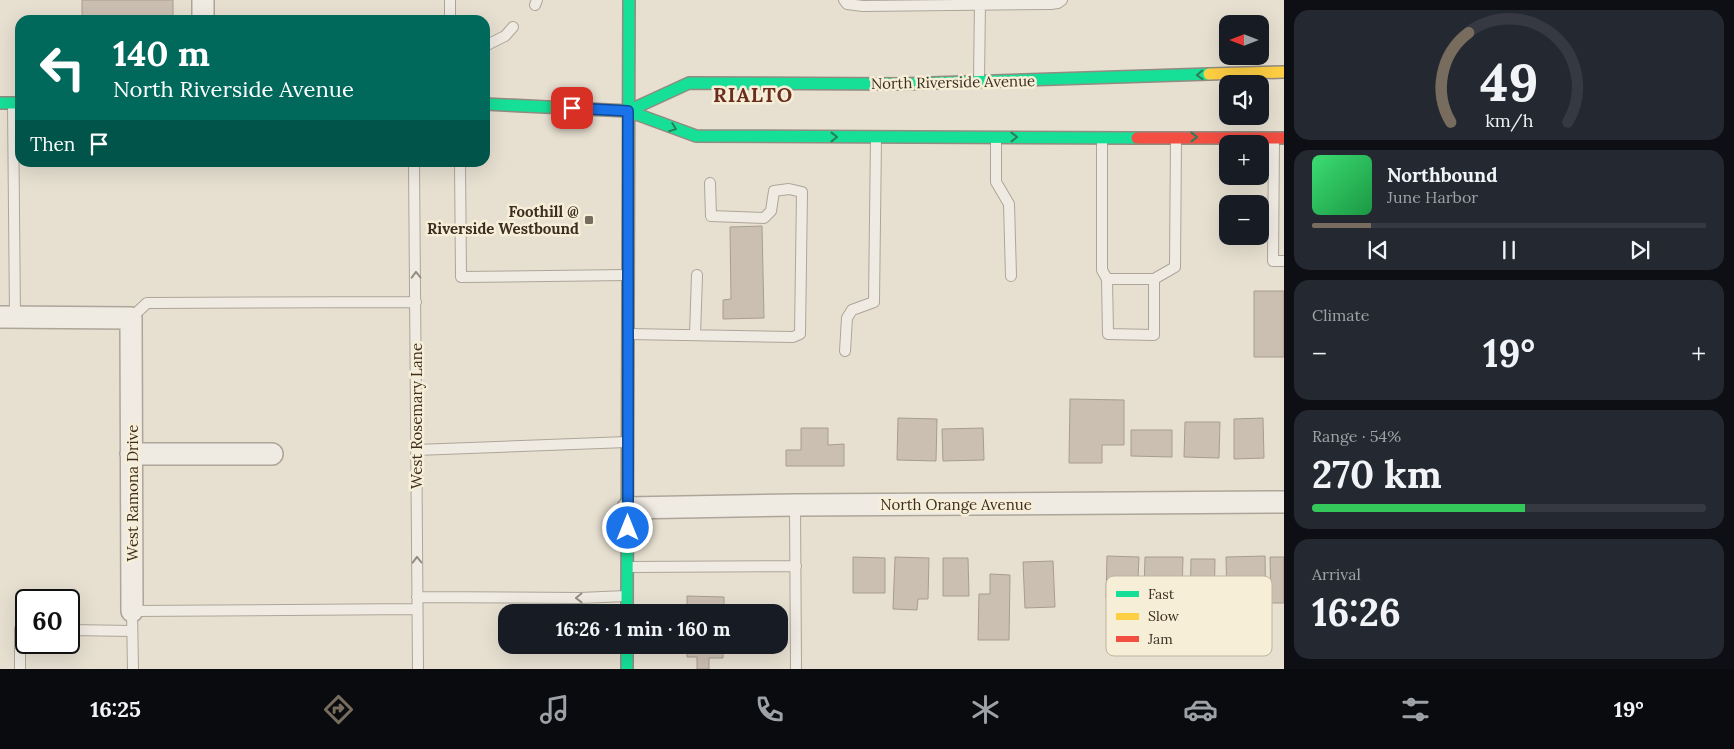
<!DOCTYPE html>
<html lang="en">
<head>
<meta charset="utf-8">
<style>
  :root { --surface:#171b24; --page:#242831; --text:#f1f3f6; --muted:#9ea1a6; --line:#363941; --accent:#786c5e }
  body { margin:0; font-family:Lora,serif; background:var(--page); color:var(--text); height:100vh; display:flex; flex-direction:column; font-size:19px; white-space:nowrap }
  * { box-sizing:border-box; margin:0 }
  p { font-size:16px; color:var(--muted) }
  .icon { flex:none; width:28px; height:28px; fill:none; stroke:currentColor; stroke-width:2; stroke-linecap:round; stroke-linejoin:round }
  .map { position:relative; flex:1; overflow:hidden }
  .side { display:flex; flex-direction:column; gap:10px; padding:10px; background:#0d0f14; width:450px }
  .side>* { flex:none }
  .guide { position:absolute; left:15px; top:15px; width:475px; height:152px; border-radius:15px; box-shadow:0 5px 20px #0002; background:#00695c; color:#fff; overflow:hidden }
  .needle { width:32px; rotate:270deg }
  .tools { position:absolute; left:1219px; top:15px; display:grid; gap:10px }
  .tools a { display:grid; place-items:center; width:50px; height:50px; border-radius:10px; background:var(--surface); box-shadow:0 5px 20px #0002; font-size:25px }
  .speed { position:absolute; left:15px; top:589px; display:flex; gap:10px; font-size:25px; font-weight:700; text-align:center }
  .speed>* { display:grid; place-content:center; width:65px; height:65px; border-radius:50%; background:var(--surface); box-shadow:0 5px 20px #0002; line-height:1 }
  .speed .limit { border:2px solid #111; border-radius:8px; background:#fff; color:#111 }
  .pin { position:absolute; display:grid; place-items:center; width:42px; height:42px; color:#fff; margin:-21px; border-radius:10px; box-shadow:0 2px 8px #0006 }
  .me { position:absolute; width:55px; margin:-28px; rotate:0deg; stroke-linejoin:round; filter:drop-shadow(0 0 4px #0008) }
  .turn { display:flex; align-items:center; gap:18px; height:105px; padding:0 15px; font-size:22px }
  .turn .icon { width:65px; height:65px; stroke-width:2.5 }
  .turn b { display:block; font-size:35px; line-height:42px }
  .then { display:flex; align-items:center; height:48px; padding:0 15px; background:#0003; gap:10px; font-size:19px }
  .big { font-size:38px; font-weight:700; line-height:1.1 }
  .side .tile { flex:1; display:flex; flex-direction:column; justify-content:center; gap:8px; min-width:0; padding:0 18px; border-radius:15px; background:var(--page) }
  .side .dial { align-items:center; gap:0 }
  .dial svg { height:130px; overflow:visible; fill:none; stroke:var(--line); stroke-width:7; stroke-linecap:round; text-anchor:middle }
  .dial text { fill:var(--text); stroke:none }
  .song { display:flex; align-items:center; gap:15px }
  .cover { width:60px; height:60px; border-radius:8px; background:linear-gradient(135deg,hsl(140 70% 55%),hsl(140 70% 35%)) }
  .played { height:5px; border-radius:2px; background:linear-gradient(90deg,var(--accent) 15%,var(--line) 15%) }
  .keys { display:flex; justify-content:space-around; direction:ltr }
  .heat { display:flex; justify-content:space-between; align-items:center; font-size:28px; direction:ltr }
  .charge { height:8px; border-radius:4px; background:linear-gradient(90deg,#34c759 54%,var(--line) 0) }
  .trip { position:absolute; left:498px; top:604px; width:290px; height:50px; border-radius:15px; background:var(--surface); box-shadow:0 5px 20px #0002; font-weight:700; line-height:50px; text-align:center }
  .menu { display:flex; height:80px; justify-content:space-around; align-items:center; background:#090b0e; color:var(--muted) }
  .menu .icon { width:35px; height:35px }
  .menu .current { color:var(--accent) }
  .menu b { font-size:22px; color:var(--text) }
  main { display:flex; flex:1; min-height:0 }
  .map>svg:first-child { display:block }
  .building { fill:#cbbfb2; stroke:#a89c90 }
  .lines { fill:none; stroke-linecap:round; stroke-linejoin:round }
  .lane-casing { stroke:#ada599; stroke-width:12 }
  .street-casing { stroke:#ada599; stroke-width:24 }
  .fast-casing { stroke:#928b80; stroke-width:14 }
  .slow-casing { stroke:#928b80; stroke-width:14 }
  .jam-casing { stroke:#928b80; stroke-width:14 }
  .lane { stroke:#efebe3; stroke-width:10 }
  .street { stroke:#efebe3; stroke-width:21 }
  .fast { stroke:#16e098; stroke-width:11 }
  .slow { stroke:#ffcf43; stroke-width:11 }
  .jam { stroke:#f24e42; stroke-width:11 }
  .oneway { stroke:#2b7e56 }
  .oneway2 { stroke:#968c82 }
  .route-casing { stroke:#114b97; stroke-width:12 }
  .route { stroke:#1a73e8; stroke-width:9 }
  .poi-dot { fill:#786c5e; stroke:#f7eed8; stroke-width:2 }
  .labels { text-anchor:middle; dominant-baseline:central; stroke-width:5; stroke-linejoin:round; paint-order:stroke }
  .street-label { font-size:15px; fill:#3d2e20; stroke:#f7eed8 }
  .poi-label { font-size:15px; font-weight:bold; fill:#3d2e20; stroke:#f7eed8; text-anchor:end }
  .district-label { font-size:20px; font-weight:bold; letter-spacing:1px; fill:#6b2e1e; stroke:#f7eed8 }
  .key { fill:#f7eed8; stroke:#bfb4a1; stroke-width:1 }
  .key-label { font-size:14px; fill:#3d2e20 }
</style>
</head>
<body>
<main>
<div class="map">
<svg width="1284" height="669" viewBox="0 0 1284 669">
  <rect width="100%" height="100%" fill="#e7e0d1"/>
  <path class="building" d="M82,0H173V20H82Z
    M762,226L764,318L723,319V300L731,299L730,227Z
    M1254,291H1284V357H1254Z
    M1070,399L1124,400V445H1102V463H1069Z
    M898,418L937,419L936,461L897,460Z
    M1263,418L1264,458L1234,459V419Z
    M1185,422H1220L1219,458L1184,457Z
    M801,428H828V445L844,444V466H786V450H801Z
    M983,428L984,460L943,461L942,429Z
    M1131,430H1172V457L1131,456Z
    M1107,556L1139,557L1137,599L1106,598Z
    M1265,556L1266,612H1250L1249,601H1227L1226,557Z
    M853,557L885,558V593H853Z
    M895,557L929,558L928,599H918L917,610L893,609Z
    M1145,557H1183L1182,593H1144Z
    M1270,557H1284V603H1271Z
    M943,558H968L969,596H943Z
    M1191,559H1215L1214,610L1190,609Z
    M1053,561L1055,607L1025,608L1023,562Z
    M990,574L1010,575L1009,640H978L979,594H990Z
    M687,596L724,597V612H687Z
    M687,645H723V658H709V669H697V657H687Z"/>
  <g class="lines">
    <defs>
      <path id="lane" d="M844,0L847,4L863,6L1051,4L1058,3L1062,0
        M535,5L537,0
        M450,20V0
        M485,46L505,36L513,27
        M979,81L980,0
        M13,103L15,317
        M996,138V182L1009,204L1011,276
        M1102,138V270L1107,279H1154L1175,267L1176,138
        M1274,139L1273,261H1284
        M414,162L418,669
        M460,162L461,277L627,275
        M1107,279L1108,334L1154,335V279
        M131,318L147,303L416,302
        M629,334L793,337L800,334L802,192L789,189L774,191L771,211L764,218L711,216L710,183
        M695,335L697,275
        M845,351L847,318L852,310L874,302L876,138
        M416,450L627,442
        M795,505L796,669
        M629,567L796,566
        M417,597L580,598L626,596
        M69,630L132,631
        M20,669V629H26
        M133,669L132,611L417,609"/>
      <path id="street" d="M203,20V0
        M0,317L131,318L132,611
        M131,454H272
        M628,508L795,505L1284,502"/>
      <path id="fast" d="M0,103H20
        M485,104L628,111L696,136L1137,138
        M628,111L689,83L901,84L1209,74
        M627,612L629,0
        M627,645V669"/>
      <path id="slow" d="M1209,74L1284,72"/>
      <path id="jam" d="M1137,138H1284"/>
    </defs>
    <use href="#lane" class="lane-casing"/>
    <use href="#street" class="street-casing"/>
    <use href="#fast" class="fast-casing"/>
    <use href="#slow" class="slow-casing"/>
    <use href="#jam" class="jam-casing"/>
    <use href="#lane" class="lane"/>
    <use href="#street" class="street"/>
    <use href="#fast" class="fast"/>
    <use href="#slow" class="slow"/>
    <use href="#jam" class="jam"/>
  </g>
  <defs><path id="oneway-chevron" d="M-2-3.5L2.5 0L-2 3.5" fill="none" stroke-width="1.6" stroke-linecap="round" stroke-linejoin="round" transform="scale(1.25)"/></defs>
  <g class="oneway">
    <use href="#oneway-chevron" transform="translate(1200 75) rotate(178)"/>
    <use href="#oneway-chevron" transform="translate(673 128) rotate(21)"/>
    <use href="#oneway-chevron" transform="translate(834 137)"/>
    <use href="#oneway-chevron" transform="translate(1014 137)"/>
    <use href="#oneway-chevron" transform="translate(1194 137)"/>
  </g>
  <g class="oneway2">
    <use href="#oneway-chevron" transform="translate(416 275) rotate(-91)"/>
    <use href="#oneway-chevron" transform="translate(417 560) rotate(-91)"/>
    <use href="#oneway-chevron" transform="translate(579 598) rotate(179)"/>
  </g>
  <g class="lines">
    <defs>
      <path id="route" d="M572,108L628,111V528"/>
    </defs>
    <use href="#route" class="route-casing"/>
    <use href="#route" class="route"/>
  </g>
  <rect class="poi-dot" x="584" y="215" width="10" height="10" rx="2.5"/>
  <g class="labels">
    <g class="street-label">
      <text transform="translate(953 82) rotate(-1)">North Riverside Avenue</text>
      <text transform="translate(416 416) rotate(-90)">West Rosemary Lane</text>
      <text transform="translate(132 493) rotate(-90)">West Ramona Drive</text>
      <text x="956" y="504">North Orange Avenue</text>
    </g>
    <g class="poi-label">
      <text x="579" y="211">Foothill @<tspan x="579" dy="17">Riverside Westbound</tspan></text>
    </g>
    <g class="district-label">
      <text x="753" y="94">RIALTO</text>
    </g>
  </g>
  <rect x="1106" y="576" width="166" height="80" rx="8" class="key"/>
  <rect x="1116" y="591" width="23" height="6" fill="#16e098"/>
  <rect x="1116" y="613" width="23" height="7" fill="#ffcf43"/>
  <rect x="1116" y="636" width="23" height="6" fill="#f24e42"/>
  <g class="key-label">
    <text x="1148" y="599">Fast</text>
    <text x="1148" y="621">Slow</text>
    <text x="1148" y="644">Jam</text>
  </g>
</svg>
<div class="tools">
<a><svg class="needle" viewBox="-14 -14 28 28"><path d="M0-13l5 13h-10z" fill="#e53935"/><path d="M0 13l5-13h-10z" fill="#9ea1a6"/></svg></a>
<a><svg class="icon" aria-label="sound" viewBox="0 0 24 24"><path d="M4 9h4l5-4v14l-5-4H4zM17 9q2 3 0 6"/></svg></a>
<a>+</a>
<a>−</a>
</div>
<div class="speed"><div class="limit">60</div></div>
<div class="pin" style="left:572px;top:108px;background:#d93025"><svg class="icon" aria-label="arrive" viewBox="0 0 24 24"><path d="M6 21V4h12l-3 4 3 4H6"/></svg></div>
<svg class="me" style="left:628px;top:528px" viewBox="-20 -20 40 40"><circle r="17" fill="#1a73e8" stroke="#fff" stroke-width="3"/><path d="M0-11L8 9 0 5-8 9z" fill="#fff"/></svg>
<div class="trip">16:26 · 1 min · 160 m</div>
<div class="guide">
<div class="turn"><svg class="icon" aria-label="left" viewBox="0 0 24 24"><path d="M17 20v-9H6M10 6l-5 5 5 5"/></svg><div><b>140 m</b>North Riverside Avenue</div></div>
<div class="then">Then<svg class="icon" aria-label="arrive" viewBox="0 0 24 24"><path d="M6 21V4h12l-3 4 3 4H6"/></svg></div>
</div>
</div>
<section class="side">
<div class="tile dial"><svg viewBox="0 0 100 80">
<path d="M14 69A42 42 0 1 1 86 69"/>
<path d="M14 69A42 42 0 0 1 25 14" stroke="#786c5e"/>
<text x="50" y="56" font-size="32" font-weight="700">49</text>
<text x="50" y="72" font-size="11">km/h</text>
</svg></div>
<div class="tile">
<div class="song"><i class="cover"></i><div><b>Northbound</b><p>June Harbor</p></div></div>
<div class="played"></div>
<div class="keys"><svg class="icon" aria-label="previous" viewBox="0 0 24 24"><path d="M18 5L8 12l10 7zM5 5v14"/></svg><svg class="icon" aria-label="pause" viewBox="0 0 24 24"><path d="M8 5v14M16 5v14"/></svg><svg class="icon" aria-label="next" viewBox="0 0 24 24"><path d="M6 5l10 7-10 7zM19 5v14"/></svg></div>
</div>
<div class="tile"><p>Climate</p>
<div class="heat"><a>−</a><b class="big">19°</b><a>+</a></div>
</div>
<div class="tile"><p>Range · 54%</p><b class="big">270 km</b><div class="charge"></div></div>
<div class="tile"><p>Arrival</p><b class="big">16:26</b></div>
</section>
</main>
<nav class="menu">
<b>16:25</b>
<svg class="icon current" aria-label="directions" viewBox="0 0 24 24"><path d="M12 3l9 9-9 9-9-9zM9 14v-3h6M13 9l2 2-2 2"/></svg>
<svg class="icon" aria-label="music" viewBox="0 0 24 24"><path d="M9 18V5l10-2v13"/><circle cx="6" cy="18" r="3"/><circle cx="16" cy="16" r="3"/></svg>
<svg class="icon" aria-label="phone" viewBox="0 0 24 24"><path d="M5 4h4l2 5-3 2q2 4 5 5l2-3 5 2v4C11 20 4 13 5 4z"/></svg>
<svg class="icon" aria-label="climate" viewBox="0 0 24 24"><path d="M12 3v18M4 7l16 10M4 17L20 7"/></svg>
<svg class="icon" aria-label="car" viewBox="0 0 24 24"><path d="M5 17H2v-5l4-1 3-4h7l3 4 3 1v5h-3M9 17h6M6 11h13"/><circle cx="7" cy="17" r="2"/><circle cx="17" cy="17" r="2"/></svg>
<svg class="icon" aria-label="filters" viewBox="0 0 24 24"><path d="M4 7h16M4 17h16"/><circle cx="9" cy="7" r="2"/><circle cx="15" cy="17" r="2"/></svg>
<b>19°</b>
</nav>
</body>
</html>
